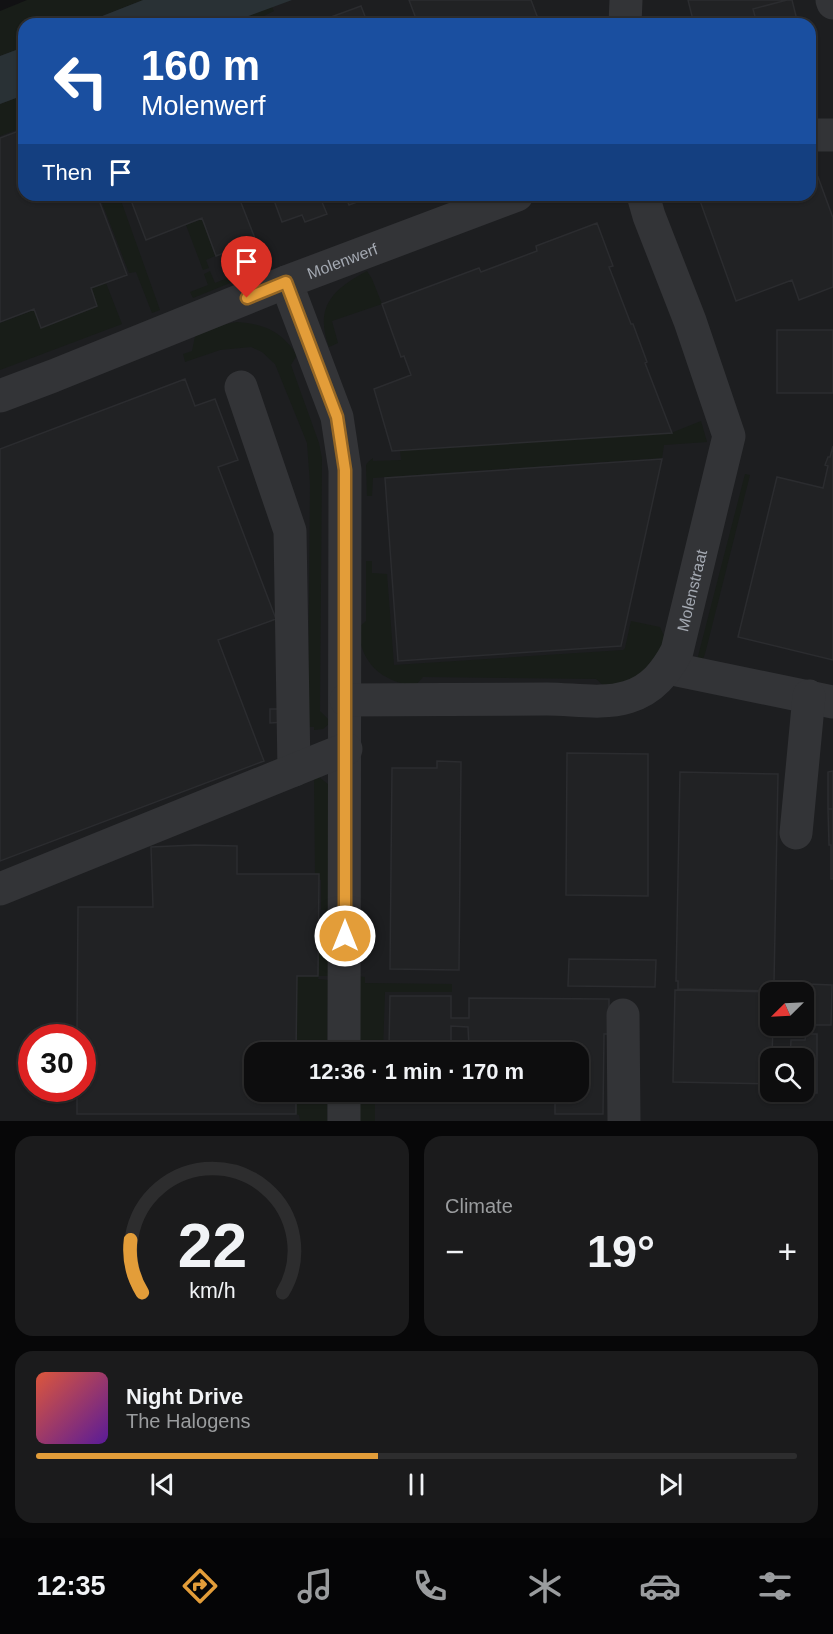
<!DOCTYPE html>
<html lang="en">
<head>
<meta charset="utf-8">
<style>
  :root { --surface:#0d0d0e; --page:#1b1b1c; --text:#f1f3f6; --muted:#9a9c9e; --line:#2d2d2e; --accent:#e39d39 }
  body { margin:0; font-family:Helvetica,sans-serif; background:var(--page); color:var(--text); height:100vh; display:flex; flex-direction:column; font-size:22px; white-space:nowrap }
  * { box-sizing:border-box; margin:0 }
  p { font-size:20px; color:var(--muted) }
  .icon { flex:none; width:33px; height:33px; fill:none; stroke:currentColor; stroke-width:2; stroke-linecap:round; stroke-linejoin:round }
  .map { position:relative; height:1121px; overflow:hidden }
  .details { display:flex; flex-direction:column; gap:15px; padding:15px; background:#070708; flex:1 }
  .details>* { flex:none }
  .banner { position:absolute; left:18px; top:18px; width:798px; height:183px; border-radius:18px; box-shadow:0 2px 4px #0004,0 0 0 2px var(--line); background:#1a4fa0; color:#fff; overflow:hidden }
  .needle { width:39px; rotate:246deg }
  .fabs { position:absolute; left:760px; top:982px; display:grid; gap:12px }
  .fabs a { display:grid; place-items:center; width:54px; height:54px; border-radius:12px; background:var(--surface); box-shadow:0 2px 4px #0004,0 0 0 2px var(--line); font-size:30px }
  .speed { position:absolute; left:18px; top:1024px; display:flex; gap:12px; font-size:30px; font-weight:700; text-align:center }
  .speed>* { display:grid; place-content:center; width:78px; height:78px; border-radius:50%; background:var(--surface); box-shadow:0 2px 4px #0004,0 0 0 2px var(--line); line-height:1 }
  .speed .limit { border:9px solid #d22; background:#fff; color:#111 }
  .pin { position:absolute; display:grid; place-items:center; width:51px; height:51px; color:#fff; margin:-62px -26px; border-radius:50% 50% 50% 0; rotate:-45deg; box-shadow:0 0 6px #0007 }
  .pin .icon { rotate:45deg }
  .me { position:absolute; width:66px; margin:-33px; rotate:0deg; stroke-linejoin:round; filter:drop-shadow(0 0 4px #0008) }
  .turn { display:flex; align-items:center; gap:21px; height:126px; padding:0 24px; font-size:27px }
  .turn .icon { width:78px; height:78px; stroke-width:2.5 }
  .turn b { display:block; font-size:42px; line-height:51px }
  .then { display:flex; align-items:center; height:57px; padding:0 24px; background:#0003; gap:12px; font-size:22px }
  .big { font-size:45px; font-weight:600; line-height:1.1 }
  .details .widget { flex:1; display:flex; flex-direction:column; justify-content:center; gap:9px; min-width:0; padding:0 21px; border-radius:18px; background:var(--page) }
  .details .dial { align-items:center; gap:0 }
  .dial svg { height:156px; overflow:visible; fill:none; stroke:var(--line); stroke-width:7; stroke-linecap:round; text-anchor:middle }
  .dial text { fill:var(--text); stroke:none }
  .song { display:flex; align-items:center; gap:18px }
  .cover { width:72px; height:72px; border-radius:9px; background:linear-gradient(135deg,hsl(10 70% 55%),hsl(270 70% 35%)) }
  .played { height:6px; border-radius:3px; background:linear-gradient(90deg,var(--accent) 45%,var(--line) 45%) }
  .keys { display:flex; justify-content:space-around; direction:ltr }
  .heat { display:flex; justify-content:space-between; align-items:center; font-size:33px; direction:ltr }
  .details .tiles { flex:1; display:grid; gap:15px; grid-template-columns:1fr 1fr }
  .widget:last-child { grid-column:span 2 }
  .trip { position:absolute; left:244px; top:1042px; width:345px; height:60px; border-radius:18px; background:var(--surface); box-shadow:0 2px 4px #0004,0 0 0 2px var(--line); font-weight:600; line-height:60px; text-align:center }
  .tabs { display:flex; height:96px; justify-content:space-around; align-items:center; background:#050506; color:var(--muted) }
  .tabs .icon { width:42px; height:42px }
  .tabs .active { color:var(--accent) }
  .tabs b { font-size:27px; color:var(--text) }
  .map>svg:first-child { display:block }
  .built { fill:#1d1e20; fill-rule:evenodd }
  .green { fill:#181d18 }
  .water { fill:#293135 }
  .building { fill:#212224; stroke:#2b2c2f; stroke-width:1.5 }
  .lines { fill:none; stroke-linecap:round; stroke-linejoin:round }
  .minor { stroke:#333437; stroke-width:33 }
  .route-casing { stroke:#946625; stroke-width:15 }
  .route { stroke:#e39d39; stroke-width:10 }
  .labels { text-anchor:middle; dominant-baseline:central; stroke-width:6; stroke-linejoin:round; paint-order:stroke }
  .street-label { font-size:16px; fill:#a4a9b2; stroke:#0c0c0e }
</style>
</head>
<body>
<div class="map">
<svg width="833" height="1121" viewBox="0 0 833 1121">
  <rect width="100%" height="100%" fill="#111113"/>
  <path class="built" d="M71,0H833V1121H0V28ZM24,24H810V195H24ZM771,993H804V1026H771ZM32,1038H82V1089H32ZM255,1053H579V1092H255ZM771,1059H804V1092H771Z"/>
  <path class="green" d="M27,0H143L82,24H24V47L0,56V11Z
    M272,7L274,11L264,16L267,24H227Z
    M24,95V127L0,136V104Z
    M99,195H119L160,310L152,313L136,272L129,273Z
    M202,219L215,256L206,260L209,268L203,270L186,225Z
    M210,271L215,283L232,276L235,281L193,298L190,292L208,285L204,274Z
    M367,271L372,279L382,304L332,321L338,343L329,347C314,307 333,289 367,271Z
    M106,283L122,324L0,370V323L34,310L41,328L97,307L91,289Z
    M237,322C265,324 281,331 297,355L291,365L319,443L322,458L320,711L329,720V724L323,729L314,730V727H308L310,484L307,443L275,364L262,352L251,347L220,350L185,362L183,354L192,351L195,336L226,324Z
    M701,421L707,442L664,445L662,458L373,478L372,496H367L366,465L368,462L373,458V461L401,460L400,450L671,433Z
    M745,474L750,475L705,654L700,666L696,664Z
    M366,561H372V573L387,574L394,665L623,650L625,648L631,621L660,627L665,638L664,645L640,677L605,687L596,679L423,677L415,686C381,681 361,664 358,628L366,621Z
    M314,773L329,785L328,913L325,910H321V880L319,879V874H315Z
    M325,926H328V976H319L318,979L328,980L327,1053H297V976H318L319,934H325Z
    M356,976L365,977V983L452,984V992H385L383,1050L394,1051V1053H355Z
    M296,1092H327V1121H300L299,1115L296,1114Z
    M355,1092H375V1121H355Z"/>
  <path class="water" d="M143,0H292L227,24H82Z
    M24,47V95L0,104V56Z"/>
  <path class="building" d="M409,0H531L540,24H418Z
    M688,0H787L753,9L757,24H694Z
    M787,0H792L798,24H757L753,9Z
    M361,6L368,24H312Z
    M24,129V195H97L127,275L91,288L97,306L41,328L34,309L0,322V138Z
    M818,177L833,218V287L799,300L792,280L736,301L699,198L706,195H810V179Z
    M129,195H238L256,241L216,256L202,218L146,240Z
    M272,195H319L327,214L305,222L302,215L282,222Z
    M345,195H376L349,205Z
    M597,223L613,266L609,267L631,324H633L647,362L645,363L672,433L392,451L374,389L411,375L404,356L401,357L382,304L479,268L481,272L537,251L536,246Z
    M777,330H833V393H777Z
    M185,379L195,406L215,399L238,460L218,467L276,619L218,640L264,761L0,861V449Z
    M833,446V660L738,637L777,477L823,488L828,466L825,465L828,457H830Z
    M662,459L621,646L398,661L385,478Z
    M270,709H285V722L270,723Z
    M567,753L648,754V896L566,895Z
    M437,761L461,762L459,970L390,969L392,768H437Z
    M833,771V809H828V772Z
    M680,772L778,774L774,983L771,984V991L678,989V981H676Z
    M828,809H833V879H831V845H829Z
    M195,845L237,846V874H319L318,976H297L296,1053H255V1092H296V1114H77V1089H82V1038H77L78,907H153L151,847Z
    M569,959L656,960L655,987L568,986Z
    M807,984L832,985L831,1025H807Z
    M675,990L774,992V993H771V1026H773L771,1084L673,1082Z
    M390,996H451V1018H469V998L609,999V1034H604L603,1114H555V1092H579V1053H537V1047H469L468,1027L451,1026V1047H389Z
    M806,1034H817V1093H790V1092H804V1059H790L791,1040H805Z"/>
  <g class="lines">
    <g class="minor">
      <path d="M832,0L833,3"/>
      <path d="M625,24L626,0"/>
      <path d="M810,135H833"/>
      <path d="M286,282L337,417L345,470L344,1053"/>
      <path d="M241,387L290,531L294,770"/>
      <path id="s1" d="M0,396L53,376L286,282L517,195"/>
      <path d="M668,668L833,702"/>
      <path id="s2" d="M346,700C413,700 480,699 547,699C574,699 602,705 628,697C652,690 666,672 677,651L729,436L690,321L649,216L643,195"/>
      <path d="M796,833L809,696"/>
      <path d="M0,889L346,749"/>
      <path d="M623,1015L624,1121"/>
      <path d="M344,1121V1092"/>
    </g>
  </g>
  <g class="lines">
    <defs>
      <path id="route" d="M247,298L286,282L337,417L345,470V936"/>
    </defs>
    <use href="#route" class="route-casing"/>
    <use href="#route" class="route"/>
  </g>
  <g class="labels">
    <g class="street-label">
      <text stroke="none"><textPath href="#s1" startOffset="368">Molenwerf</textPath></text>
      <text stroke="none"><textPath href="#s2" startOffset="414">Molenstraat</textPath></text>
    </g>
  </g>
</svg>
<div class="fabs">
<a><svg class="needle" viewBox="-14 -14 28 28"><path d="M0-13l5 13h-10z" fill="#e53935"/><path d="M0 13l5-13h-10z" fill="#9a9c9e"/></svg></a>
<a><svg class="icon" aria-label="search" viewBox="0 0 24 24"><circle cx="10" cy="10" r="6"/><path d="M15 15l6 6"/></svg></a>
</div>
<div class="speed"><div class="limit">30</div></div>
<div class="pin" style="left:247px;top:298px;background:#d93025"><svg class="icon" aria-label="arrive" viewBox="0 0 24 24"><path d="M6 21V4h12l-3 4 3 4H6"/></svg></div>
<svg class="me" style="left:345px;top:936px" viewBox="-20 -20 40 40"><circle r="17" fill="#e39d39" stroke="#fff" stroke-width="3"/><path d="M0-11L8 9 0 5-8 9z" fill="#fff"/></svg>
<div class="trip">12:36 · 1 min · 170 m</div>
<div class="banner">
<div class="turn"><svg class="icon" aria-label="left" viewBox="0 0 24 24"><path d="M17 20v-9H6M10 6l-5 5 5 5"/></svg><div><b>160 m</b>Molenwerf</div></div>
<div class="then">Then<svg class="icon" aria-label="arrive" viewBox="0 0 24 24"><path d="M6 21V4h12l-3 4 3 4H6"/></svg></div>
</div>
</div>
<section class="details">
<div class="tiles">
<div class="widget dial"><svg viewBox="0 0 100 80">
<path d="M14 69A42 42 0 1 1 86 69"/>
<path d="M14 69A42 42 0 0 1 8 42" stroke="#e39d39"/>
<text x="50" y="56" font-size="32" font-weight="700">22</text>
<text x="50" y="72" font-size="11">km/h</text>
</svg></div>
<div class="widget"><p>Climate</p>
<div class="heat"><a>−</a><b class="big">19°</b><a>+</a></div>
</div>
<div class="widget">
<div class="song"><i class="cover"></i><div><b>Night Drive</b><p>The Halogens</p></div></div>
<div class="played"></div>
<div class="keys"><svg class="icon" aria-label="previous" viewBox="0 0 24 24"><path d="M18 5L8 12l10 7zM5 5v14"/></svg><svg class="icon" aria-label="pause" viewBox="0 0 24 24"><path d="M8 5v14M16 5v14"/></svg><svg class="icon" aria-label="next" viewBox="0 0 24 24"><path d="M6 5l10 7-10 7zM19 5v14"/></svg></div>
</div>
</div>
</section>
<nav class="tabs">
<b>12:35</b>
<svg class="icon active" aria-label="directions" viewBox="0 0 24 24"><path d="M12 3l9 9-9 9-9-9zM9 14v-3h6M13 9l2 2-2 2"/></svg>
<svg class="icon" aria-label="music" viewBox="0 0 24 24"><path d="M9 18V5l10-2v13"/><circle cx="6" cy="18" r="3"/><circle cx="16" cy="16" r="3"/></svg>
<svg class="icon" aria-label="phone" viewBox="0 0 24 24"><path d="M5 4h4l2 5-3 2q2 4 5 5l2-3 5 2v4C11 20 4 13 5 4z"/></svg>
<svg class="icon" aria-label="climate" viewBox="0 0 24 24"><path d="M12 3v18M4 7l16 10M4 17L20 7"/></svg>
<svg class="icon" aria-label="car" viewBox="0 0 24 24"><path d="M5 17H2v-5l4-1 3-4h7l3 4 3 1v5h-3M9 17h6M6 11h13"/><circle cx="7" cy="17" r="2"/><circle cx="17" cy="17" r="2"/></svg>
<svg class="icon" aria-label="filters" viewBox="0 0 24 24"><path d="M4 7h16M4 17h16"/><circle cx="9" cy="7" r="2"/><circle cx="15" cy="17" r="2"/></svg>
</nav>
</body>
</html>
